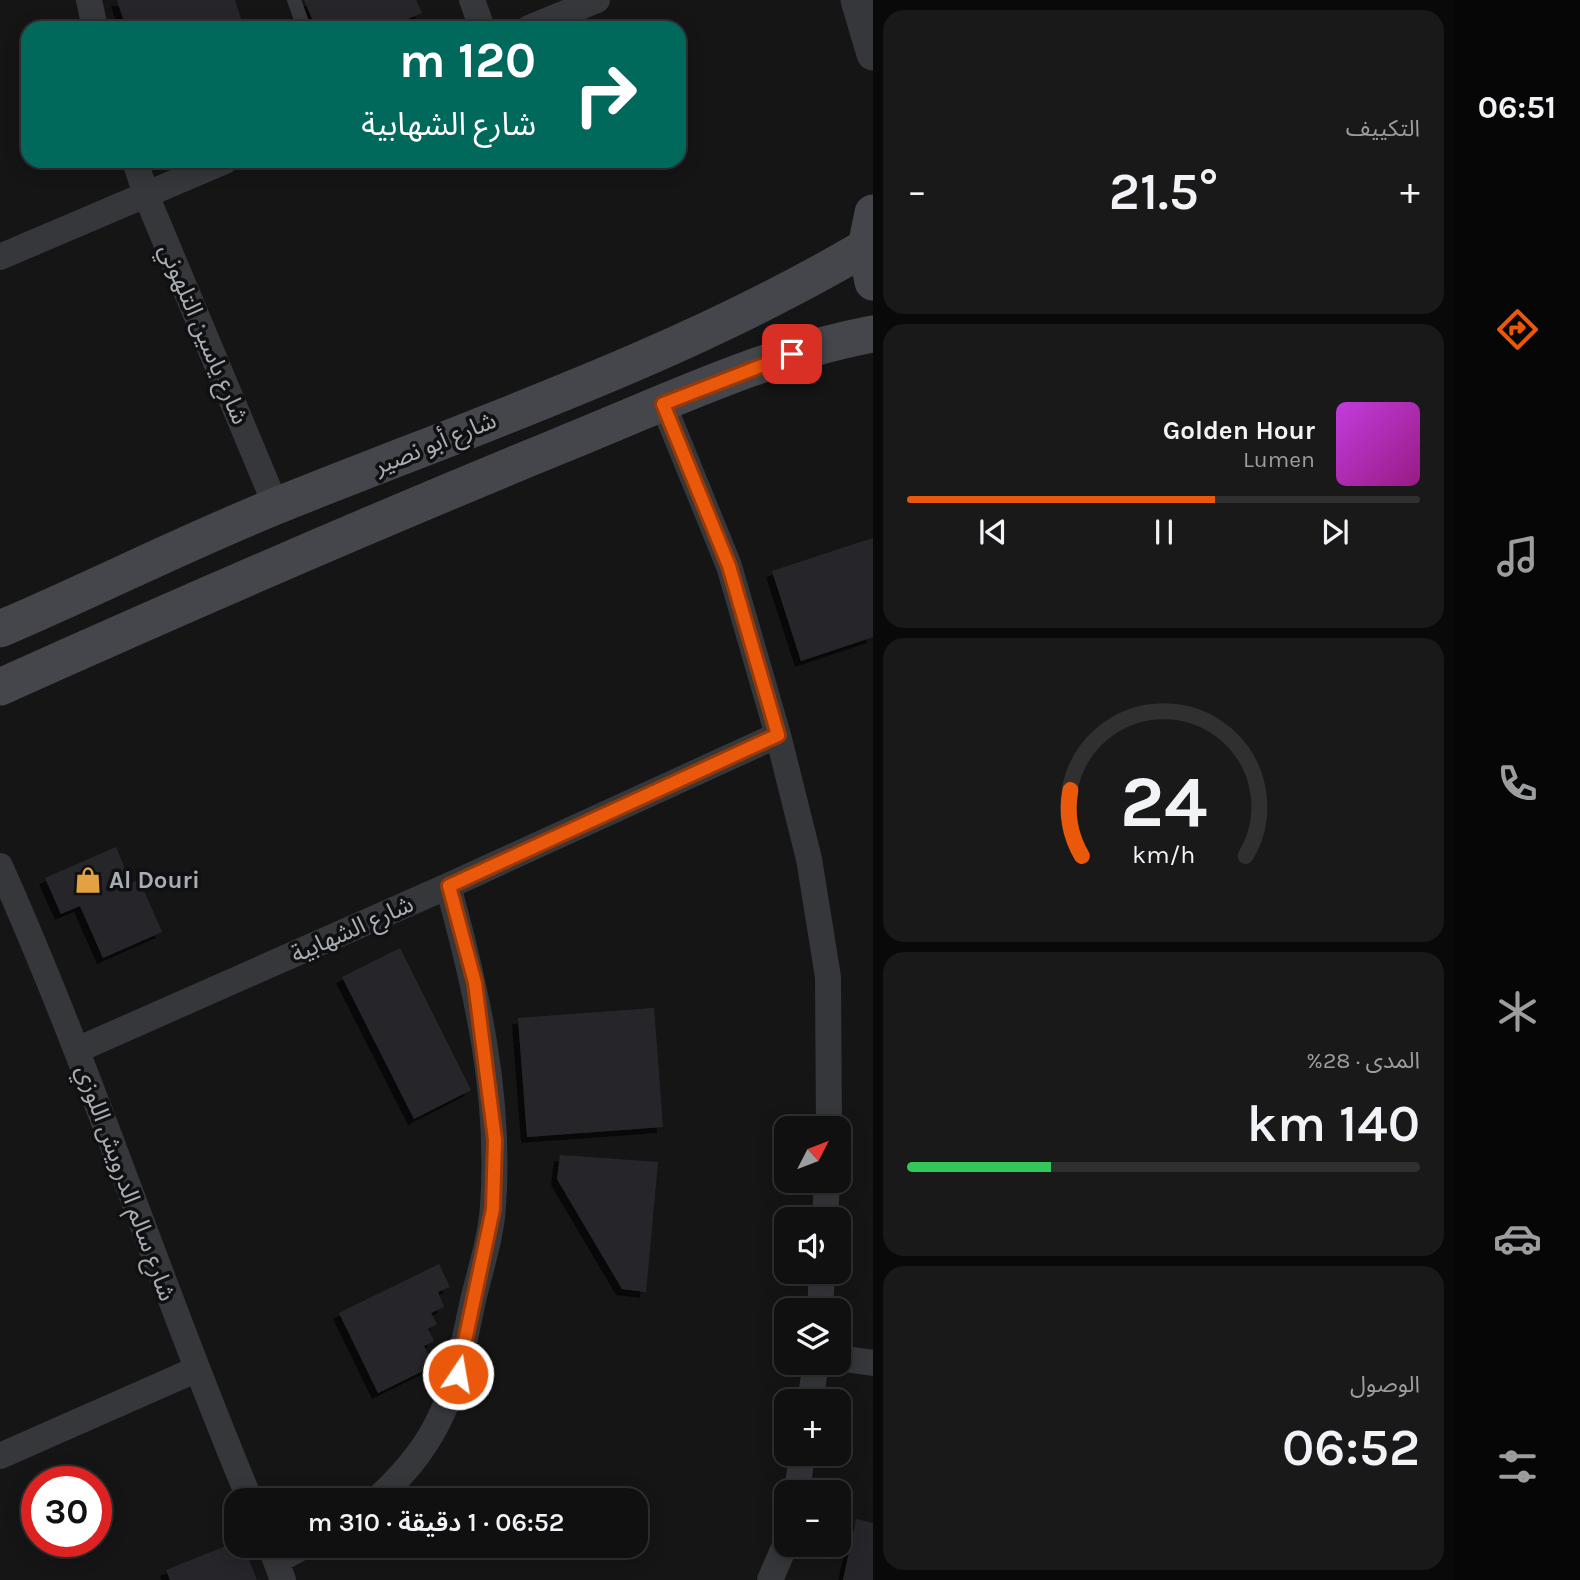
<!DOCTYPE html>
<html lang="ar">
<head>
<meta charset="utf-8">
<style>
  :root { --surface:#101010; --page:#191919; --text:#f1f3f6; --muted:#9c9d9f; --line:#303030; --accent:#ea580c }
  body { margin:0; font-family:Karla,"Noto Sans Arabic",sans-serif; background:var(--page); color:var(--text); direction:rtl; height:100vh; display:flex; flex-direction:column; font-size:26px; white-space:nowrap }
  * { box-sizing:border-box; margin:0 }
  p { font-size:23px; color:var(--muted) }
  .icon { flex:none; width:38px; height:38px; fill:none; stroke:currentColor; stroke-width:2; stroke-linecap:round; stroke-linejoin:round }
  .map { position:relative; flex:1; overflow:hidden; direction:ltr }
  .side { display:flex; flex-direction:column; gap:10px; padding:10px; background:#090909; width:581px }
  .side>* { flex:none }
  .top-card { position:absolute; left:21px; top:21px; width:665px; height:147px; border-radius:21px; box-shadow:0 4px 18px #0003,0 0 0 2px var(--line); direction:rtl; background:#00695c; color:#fff; overflow:hidden }
  .needle { width:46px; rotate:48deg }
  .controls { position:absolute; left:774px; top:1116px; display:grid; gap:14px }
  .controls a { display:grid; place-items:center; width:77px; height:77px; border-radius:14px; background:var(--surface); box-shadow:0 4px 18px #0003,0 0 0 2px var(--line); font-size:35px }
  .speed { position:absolute; left:21px; top:1466px; display:flex; gap:14px; font-size:35px; font-weight:700; text-align:center }
  .speed>* { display:grid; place-content:center; width:91px; height:91px; border-radius:50%; background:var(--surface); box-shadow:0 4px 18px #0003,0 0 0 2px var(--line); line-height:1 }
  .speed .limit { border:10px solid #d22; background:#fff; color:#111 }
  .pin { position:absolute; display:grid; place-items:center; width:60px; height:60px; color:#fff; margin:-30px; border-radius:14px; box-shadow:0 4px 10px #0006 }
  .me { position:absolute; width:77px; margin:-38px; rotate:12deg; stroke-linejoin:round; filter:drop-shadow(0 0 5px #0008) }
  .turn { display:flex; align-items:center; gap:24px; height:147px; padding:0 35px; font-size:32px }
  .turn .icon { width:91px; height:91px; stroke-width:2.5 }
  .turn b { display:block; font-size:49px; line-height:60px }
  .big { font-size:52px; font-weight:600; line-height:1.1 }
  .side .tile { flex:1; display:flex; flex-direction:column; justify-content:center; gap:10px; min-width:0; padding:0 24px; border-radius:21px; background:var(--page) }
  .side .dial { align-items:center; gap:0 }
  .dial svg { height:182px; overflow:visible; fill:none; stroke:var(--line); stroke-width:7; stroke-linecap:round; text-anchor:middle }
  .dial text { fill:var(--text); stroke:none }
  .song { display:flex; align-items:center; gap:21px }
  .cover { width:84px; height:84px; border-radius:10px; background:linear-gradient(135deg,hsl(290 70% 55%),hsl(310 70% 35%)) }
  .played { height:7px; border-radius:4px; background:linear-gradient(90deg,var(--accent) 60%,var(--line) 60%) }
  .keys { display:flex; justify-content:space-around; direction:ltr }
  .heat { display:flex; justify-content:space-between; align-items:center; font-size:38px; direction:ltr }
  .charge { height:10px; border-radius:5px; background:linear-gradient(90deg,#34c759 28%,var(--line) 0) }
  .trip { position:absolute; left:224px; top:1488px; width:424px; height:70px; border-radius:21px; background:var(--surface); box-shadow:0 4px 18px #0003,0 0 0 2px var(--line); font-weight:600; line-height:70px; text-align:center; direction:rtl }
  main { display:flex; flex:1; min-height:0 }
  .menu { display:flex; flex-direction:column; width:126px; justify-content:space-around; align-items:center; background:#060606; color:var(--muted) }
  .menu .icon { width:49px; height:49px }
  .menu .on { color:var(--accent) }
  .menu b { font-size:32px; color:var(--text) }
  .map>svg:first-child { display:block }
  .building { fill:#28282a; filter:url(#shadow) }
  .lines { fill:none; stroke-linecap:round; stroke-linejoin:round }
  .service { stroke:#36373b; stroke-width:14 }
  .minor { stroke:#36373b; stroke-width:26 }
  .tertiary { stroke:#36373b; stroke-width:33 }
  .secondary { stroke:#44464b; stroke-width:37 }
  .route-casing { stroke:#983908; stroke-width:18 }
  .route { stroke:#ea580c; stroke-width:12 }
  .labels { text-anchor:middle; dominant-baseline:central; stroke-width:7; stroke-linejoin:round; paint-order:stroke }
  .street-label { font-size:24px; fill:#a8adb5; stroke:#101011 }
  .poi-label { font-size:24px; font-weight:bold; fill:#a8adb5; stroke:#101011; text-anchor:start }
</style>
</head>
<body>
<main>
<nav class="menu">
<b>06:51</b>
<svg class="icon on" aria-label="directions" viewBox="0 0 24 24"><path d="M12 3l9 9-9 9-9-9zM9 14v-3h6M13 9l2 2-2 2"/></svg>
<svg class="icon" aria-label="music" viewBox="0 0 24 24"><path d="M9 18V5l10-2v13"/><circle cx="6" cy="18" r="3"/><circle cx="16" cy="16" r="3"/></svg>
<svg class="icon" aria-label="phone" viewBox="0 0 24 24"><path d="M5 4h4l2 5-3 2q2 4 5 5l2-3 5 2v4C11 20 4 13 5 4z"/></svg>
<svg class="icon" aria-label="climate" viewBox="0 0 24 24"><path d="M12 3v18M4 7l16 10M4 17L20 7"/></svg>
<svg class="icon" aria-label="car" viewBox="0 0 24 24"><path d="M5 17H2v-5l4-1 3-4h7l3 4 3 1v5h-3M9 17h6M6 11h13"/><circle cx="7" cy="17" r="2"/><circle cx="17" cy="17" r="2"/></svg>
<svg class="icon" aria-label="filters" viewBox="0 0 24 24"><path d="M4 7h16M4 17h16"/><circle cx="9" cy="7" r="2"/><circle cx="15" cy="17" r="2"/></svg>
</nav>
<section class="side">
<div class="tile"><p>التكييف</p>
<div class="heat"><a>−</a><b class="big">21.5°</b><a>+</a></div>
</div>
<div class="tile">
<div class="song"><i class="cover"></i><div><b>Golden Hour</b><p>Lumen</p></div></div>
<div class="played"></div>
<div class="keys"><svg class="icon" aria-label="previous" viewBox="0 0 24 24"><path d="M18 5L8 12l10 7zM5 5v14"/></svg><svg class="icon" aria-label="pause" viewBox="0 0 24 24"><path d="M8 5v14M16 5v14"/></svg><svg class="icon" aria-label="next" viewBox="0 0 24 24"><path d="M6 5l10 7-10 7zM19 5v14"/></svg></div>
</div>
<div class="tile dial"><svg viewBox="0 0 100 80">
<path d="M14 69A42 42 0 1 1 86 69"/>
<path d="M14 69A42 42 0 0 1 9 40" stroke="#ea580c"/>
<text x="50" y="56" font-size="32" font-weight="700">24</text>
<text x="50" y="72" font-size="11">km/h</text>
</svg></div>
<div class="tile"><p>المدى · 28%</p><b class="big">140 km</b><div class="charge"></div></div>
<div class="tile"><p>الوصول</p><b class="big">06:52</b></div>
</section>
<div class="map">
<svg width="873" height="1580" viewBox="0 0 873 1580">
  <defs>
    <filter id="shadow"><feDropShadow dx="-6" dy="6" stdDeviation="0" flood-color="#0009"/></filter>
  </defs>
  <rect width="100%" height="100%" fill="#151516"/>
  <path class="building" d="M117,0H235L244,28H126Z
    M304,0H416L422,13L386,28H316Z
    M873,538V637L801,661L772,571Z
    M116,847L131,883L139,880L162,932L103,958L80,906L61,914L45,878Z
    M400,948L471,1090L414,1119L342,977Z
    M654,1008L663,1127L527,1137L518,1018Z
    M560,1155L658,1162L646,1292L622,1289L557,1179Z
    M439,1264L450,1287L438,1292L444,1307L431,1313L437,1324L428,1329L434,1341L424,1346L433,1366L378,1393L339,1313Z
    M856,1519L873,1523V1580H843Z
    M236,1542V1545H243L257,1580H170L166,1570Z"/>
  <g class="lines">
    <path class="service" d="M294,0L304,28"/>
    <path class="minor" d="M89,0L95,28
      M472,0L482,28
      M529,28L597,0
      M135,161L146,195L276,506
      M0,257L225,161
      M663,404L729,566L778,735L809,859L828,977L829,1129
      M0,866C93,1074 162,1291 250,1500
      M77,1050L448,886L778,735
      M825,1220L827,1181
      M820,1311L822,1272
      M838,1358L873,1363
      M810,1402L816,1363
      M0,1456L195,1370
      M797,1493L802,1454
      M376,1500C444,1438 454,1392 472,1305C479,1273 491,1239 493,1206C501,1097 477,991 448,886
      M270,1545L283,1580
      M276,1561L306,1545
      M770,1580L786,1543"/>
    <path class="tertiary" d="M857,0L873,54"/>
    <path class="secondary" d="M873,213L866,247L873,282
      M0,629C94,589 186,542 281,504C478,425 683,355 866,247
      M0,687C185,604 371,523 559,446C661,405 765,354 873,334"/>
  </g>
  <g class="lines">
    <defs>
      <path id="route" d="M458,1374L493,1209L495,1140L475,983L449,886L778,735L729,566L663,404L792,354"/>
    </defs>
    <use href="#route" class="route-casing"/>
    <use href="#route" class="route"/>
  </g>
  <defs>
    <symbol id="shop-bare" viewBox="-9 -9 18 18"><path d="M-5-2.5h2.3a2.7 3.5 0 0 1 5.4 0H5L5.5 6h-11ZM-1.5-2.5h3a1.5 2.3 0 0 0-3 0Z" fill="#e2a241" stroke="#101011" stroke-width="2.5" paint-order="stroke"/></symbol>
  </defs>
  <g fill-rule="evenodd">
    <use href="#shop-bare" x="69" y="861" width="38" height="38"/>
  </g>
  <g class="labels">
    <g class="street-label">
      <text transform="translate(204 334) rotate(67)">شارع ياسين التلهوني</text>
      <text transform="translate(435 443) rotate(-22)">شارع أبو نصير</text>
      <text transform="translate(352 929) rotate(-24)">شارع الشهابية</text>
      <text transform="translate(126 1183) rotate(70)">شارع سالم الدرويش اللوزي</text>
    </g>
    <g class="poi-label">
      <text x="109" y="880">Al Douri</text>
    </g>
  </g>
</svg>
<div class="controls">
<a><svg class="needle" viewBox="-14 -14 28 28"><path d="M0-13l5 13h-10z" fill="#e53935"/><path d="M0 13l5-13h-10z" fill="#9c9d9f"/></svg></a>
<a><svg class="icon" aria-label="sound" viewBox="0 0 24 24"><path d="M4 9h4l5-4v14l-5-4H4zM17 9q2 3 0 6"/></svg></a>
<a><svg class="icon" aria-label="layers" viewBox="0 0 24 24"><path d="M12 4l9 5-9 5-9-5zM3 14l9 5 9-5"/></svg></a>
<a>+</a>
<a>−</a>
</div>
<div class="speed"><div class="limit">30</div></div>
<div class="pin" style="left:792px;top:354px;background:#d93025"><svg class="icon" aria-label="arrive" viewBox="0 0 24 24"><path d="M6 21V4h12l-3 4 3 4H6"/></svg></div>
<svg class="me" style="left:458px;top:1374px" viewBox="-20 -20 40 40"><circle r="17" fill="#ea580c" stroke="#fff" stroke-width="3"/><path d="M0-11L8 9 0 5-8 9z" fill="#fff"/></svg>
<div class="trip">06:52 · 1 دقيقة · 310 m</div>
<div class="top-card">
<div class="turn"><svg class="icon" aria-label="right" viewBox="0 0 24 24"><path d="M7 20v-9h11M14 6l5 5-5 5"/></svg><div><b>120 m</b>شارع الشهابية</div></div>
</div>
</div>
</main>
</body>
</html>
